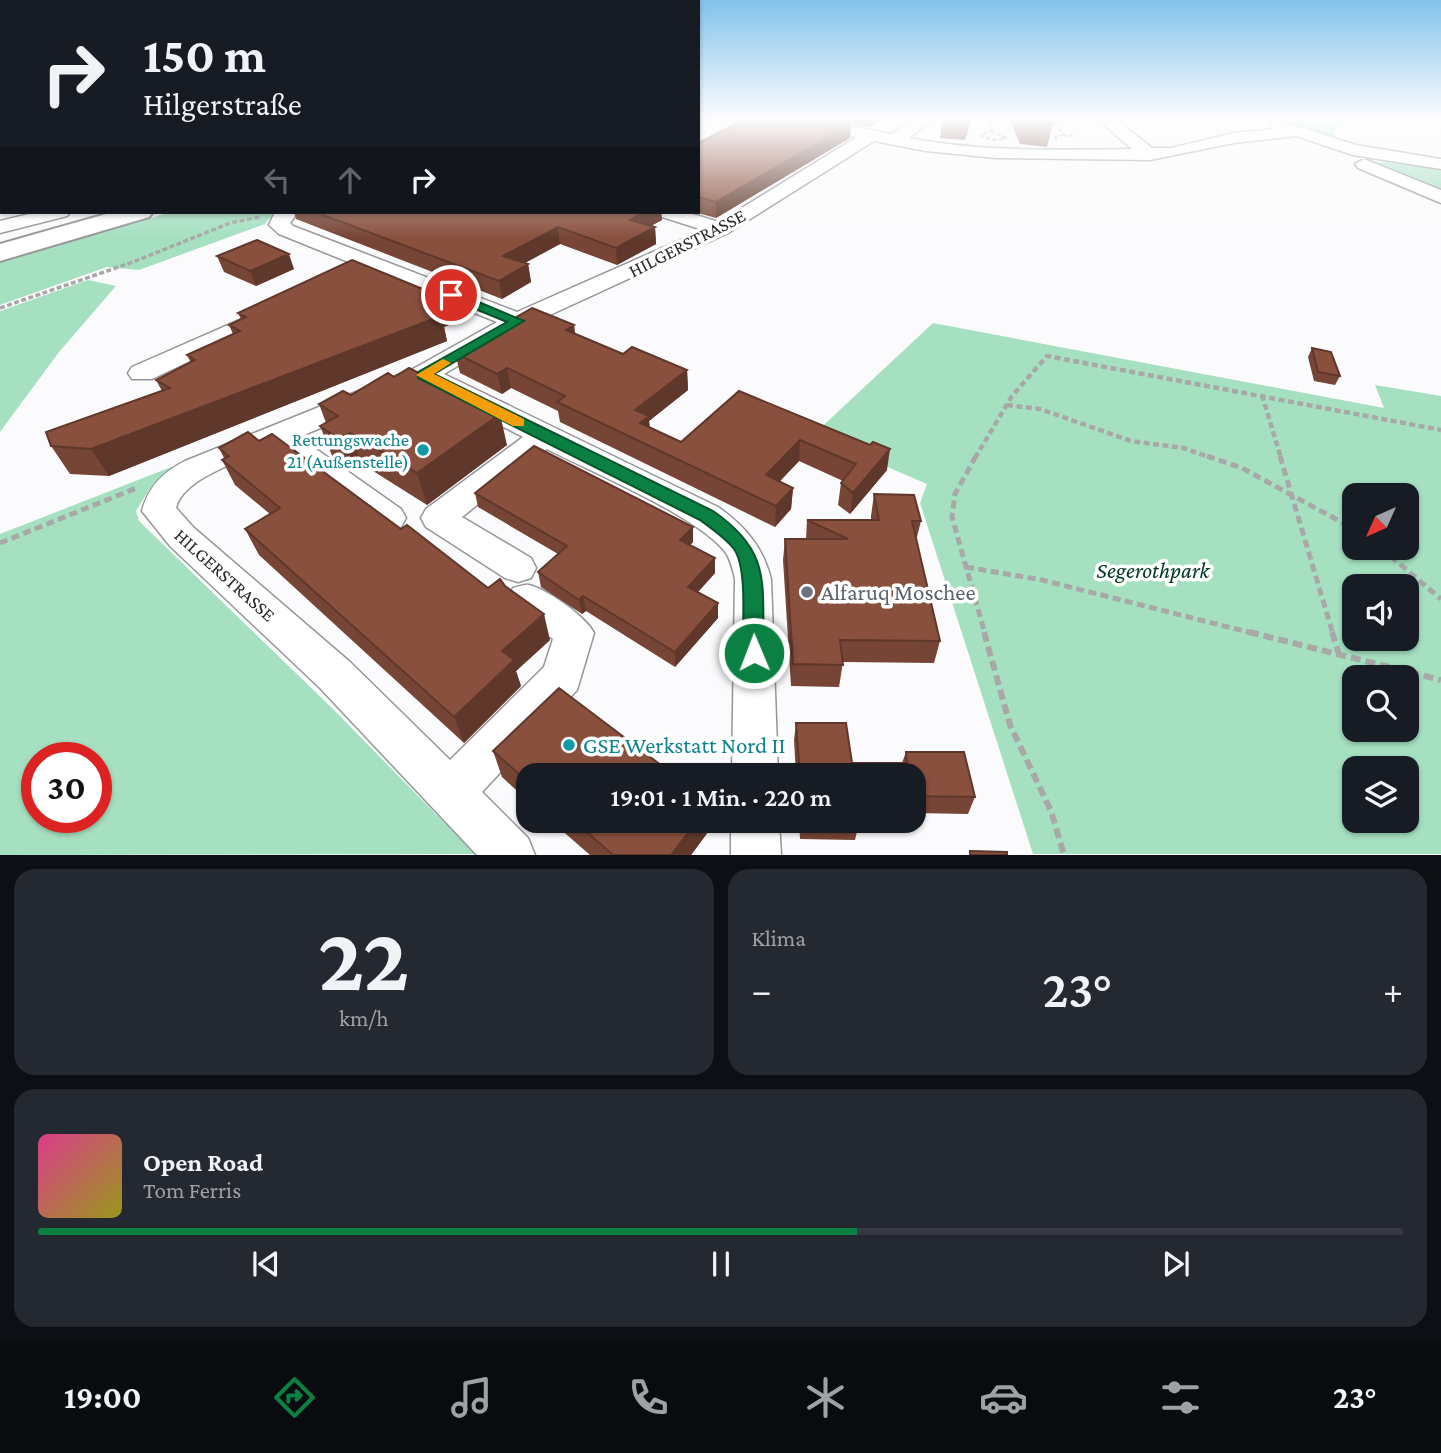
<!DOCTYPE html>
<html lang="de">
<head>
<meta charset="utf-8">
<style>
  :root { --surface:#171b24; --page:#242831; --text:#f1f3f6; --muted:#9ea1a6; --line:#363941; --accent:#0b8043 }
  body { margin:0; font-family:"Crimson Pro",serif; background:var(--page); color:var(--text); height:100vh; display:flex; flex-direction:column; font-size:26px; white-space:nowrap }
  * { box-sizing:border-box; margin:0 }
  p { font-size:23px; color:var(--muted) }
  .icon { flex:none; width:38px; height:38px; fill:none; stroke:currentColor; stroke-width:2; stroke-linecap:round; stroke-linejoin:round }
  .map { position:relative; height:855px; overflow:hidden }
  .sheet { display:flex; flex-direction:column; gap:14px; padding:14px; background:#0d0f14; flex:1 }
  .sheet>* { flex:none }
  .hud { position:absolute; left:0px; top:0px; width:700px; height:214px; box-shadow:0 2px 5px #0004; background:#171b24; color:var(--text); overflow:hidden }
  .needle { width:46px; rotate:225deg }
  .tools { position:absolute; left:1342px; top:483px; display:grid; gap:14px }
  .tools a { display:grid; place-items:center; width:77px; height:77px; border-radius:14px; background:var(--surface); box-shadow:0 2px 5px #0004; font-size:35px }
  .speed { position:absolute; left:21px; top:742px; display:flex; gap:14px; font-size:35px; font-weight:700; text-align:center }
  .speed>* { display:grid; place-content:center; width:91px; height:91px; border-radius:50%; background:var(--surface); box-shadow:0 2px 5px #0004; line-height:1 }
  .speed .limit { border:10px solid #d22; background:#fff; color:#111 }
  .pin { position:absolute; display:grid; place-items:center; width:60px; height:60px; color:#fff; margin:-30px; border:4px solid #fff; border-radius:50%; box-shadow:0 2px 7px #0007 }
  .me { position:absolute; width:77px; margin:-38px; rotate:359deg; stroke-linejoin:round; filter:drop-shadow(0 0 5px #0008) }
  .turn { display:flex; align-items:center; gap:24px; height:147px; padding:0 28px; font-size:32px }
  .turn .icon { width:91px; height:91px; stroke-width:2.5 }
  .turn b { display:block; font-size:49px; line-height:60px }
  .lanes { display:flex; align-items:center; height:66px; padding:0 28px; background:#0003; justify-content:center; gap:35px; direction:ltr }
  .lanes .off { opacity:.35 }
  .big { font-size:52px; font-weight:600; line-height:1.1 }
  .sheet .tile { flex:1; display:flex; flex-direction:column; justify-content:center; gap:10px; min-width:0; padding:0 24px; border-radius:21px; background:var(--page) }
  .sheet .dial { align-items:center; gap:0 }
  .dial b { font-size:91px; line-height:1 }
  .song { display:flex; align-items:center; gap:21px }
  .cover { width:84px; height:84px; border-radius:10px; background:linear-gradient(135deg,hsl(330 70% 55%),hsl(60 70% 35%)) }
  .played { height:7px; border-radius:4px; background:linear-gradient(90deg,var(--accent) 60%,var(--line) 60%) }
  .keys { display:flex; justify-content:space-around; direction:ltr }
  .heat { display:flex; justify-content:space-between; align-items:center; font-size:38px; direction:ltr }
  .sheet .tiles { flex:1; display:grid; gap:14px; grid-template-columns:1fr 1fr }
  .tile:last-child { grid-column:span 2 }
  .trip { position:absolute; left:516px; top:763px; width:410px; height:70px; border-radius:21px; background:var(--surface); box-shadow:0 2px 5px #0004; font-weight:600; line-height:70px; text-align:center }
  .tabs { display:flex; height:112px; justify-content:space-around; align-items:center; background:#090b0e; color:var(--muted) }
  .tabs .icon { width:49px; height:49px }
  .tabs .selected { color:var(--accent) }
  .tabs b { font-size:32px; color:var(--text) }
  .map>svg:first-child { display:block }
  .green { fill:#a5e0c1; fill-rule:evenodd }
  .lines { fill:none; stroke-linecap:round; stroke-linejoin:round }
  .minor-casing { stroke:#969698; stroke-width:3 }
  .major-casing { stroke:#969698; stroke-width:4 }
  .path-far4 { stroke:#a8a8a9; stroke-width:2.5; stroke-dasharray:4.5 2; stroke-linecap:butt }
  .path-far3 { stroke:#a8a8a9; stroke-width:3.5; stroke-dasharray:5 2.5; stroke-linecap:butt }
  .path-far2 { stroke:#a8a8a9; stroke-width:4.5; stroke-dasharray:6 3.5; stroke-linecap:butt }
  .path-far1 { stroke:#a8a8a9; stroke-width:5; stroke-dasharray:8 4.5; stroke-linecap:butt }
  .path { stroke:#a8a8a9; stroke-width:6; stroke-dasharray:10 5; stroke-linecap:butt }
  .minor { fill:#fff; fill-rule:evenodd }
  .major { fill:#fff; fill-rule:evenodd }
  .wall { fill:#764535 }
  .shaded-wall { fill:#60382b }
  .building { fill:#89503e; stroke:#60382b; stroke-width:2 }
  .route { fill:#0b8043; stroke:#07532c; stroke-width:2 }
  .slow { fill:#f59e0b }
  .culture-dot { fill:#0f9aa8; stroke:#fff; stroke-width:2.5 }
  .worship-dot { fill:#6b7280; stroke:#fff; stroke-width:2.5 }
  .labels { text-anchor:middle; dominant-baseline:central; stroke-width:7; stroke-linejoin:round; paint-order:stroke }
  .street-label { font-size:19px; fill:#2a2a2b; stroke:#fff }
  .culture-label { font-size:19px; fill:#0d838f; stroke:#fff; text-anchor:end }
  .near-park-label { font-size:23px; font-style:italic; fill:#003923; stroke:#fff }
  .near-worship-label { font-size:23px; fill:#5b616d; stroke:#fff; text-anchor:start }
  .near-culture-label { font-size:23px; fill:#0d838f; stroke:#fff; text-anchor:start }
</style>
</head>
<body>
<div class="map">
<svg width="1441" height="855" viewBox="0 0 1441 855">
  <rect width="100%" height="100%" fill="#fbfbfd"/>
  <path class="green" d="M1295,118H1353L1332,132L1338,139L1358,147L1286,121Z
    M1385,162L1441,169V190L1378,163Z
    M171,212L274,213L265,224L139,270L107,267L0,305V263Z
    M88,280L116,286L59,352L0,432V311Z
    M933,323L1384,408L1375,385L1441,396V854H1033L920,503L927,484L813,435ZM1354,495H1407V548H1354ZM1354,586H1407V639H1354ZM1354,677H1407V730H1354ZM1354,768H1407V821H1354Z
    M184,462L150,488L136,511L139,521L333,709L475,854L0,855V534ZM37,758H96V817H37Z"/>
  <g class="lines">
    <defs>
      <path id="minor" d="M776,118H808L892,134L916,118H934L909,138C982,152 1058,150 1132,149L1096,118H1114L1152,148H1171L1234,133L1274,129L1270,125L1278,120L1356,145L1441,159V169L1353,155L1296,136L1234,143L1150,160L996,158L926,151L874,141L728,233L526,326L444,374L718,507C745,526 763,547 771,579L778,775H732L735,579C733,570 731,561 726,553C700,517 591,472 547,449L462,517L531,558L536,568L531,578L518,582L505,578L426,527L421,518L426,509L523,437L422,385L299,437L401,509L406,518L401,527L389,530L377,527L273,448C246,459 183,477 176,508L194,528L350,662L450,760L544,667L553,639L513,610L507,599L513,588C519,587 524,584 529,585C547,589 586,617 594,633L577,690L482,792L528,838L535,855H477L320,688L170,546L142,511C148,487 163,472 185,461L413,369L497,322L279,234L269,225L275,212H298L290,223L293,226L517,312L703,230L659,216L656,212H686L719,222L857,137L784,123Z
        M1364,159L1441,190V203L1358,168L1355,164Z
        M0,160H2V171H0Z
        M0,198H2V210H0Z
        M37,212H70L67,216L0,233V221Z
        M269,307L278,309L281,314L278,319L152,379H132L128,373L132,367Z
        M731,821H779L781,855H731Z"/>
      <path id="major" d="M113,212H153L149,217L0,261V244Z"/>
    </defs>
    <use href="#minor" class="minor-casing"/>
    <use href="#major" class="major-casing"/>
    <path class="path-far4" d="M990,118L991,131
      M1050,118L1064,135L1074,136
      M991,131L1006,138L993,140L980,135Z
      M1056,140V136L1064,135"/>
    <path class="path-far3" d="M0,308L133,262L230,223L260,217"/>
    <path class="path-far2" d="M1262,395L1281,458
      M1007,405L1040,409L1131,441L1183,448L1212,458
      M975,458L1012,396L1047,356L1441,430"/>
    <path class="path-far1" d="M976,456L955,494L952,517L985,634
      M1207,456L1242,468L1354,529
      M1280,456L1333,634
      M0,543L139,487
      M1381,548L1441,599
      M966,567L1042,580L1256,634"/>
    <path class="path" d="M984,632L1010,725L1051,811L1064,855
      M1249,632L1441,680
      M1332,632L1339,654"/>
    <use href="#minor" class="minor"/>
    <use href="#major" class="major"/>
  </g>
  <path class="wall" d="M747,118H884L870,127L822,118L850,138L716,218L694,212H698V143Z
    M943,118H972L965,140L940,138Z
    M1009,118H1050L1053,123L1047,147L1020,144Z
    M294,212H661L662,220L650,226L655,227L656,244L617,265L560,244L525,263L528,264L531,282L502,299L296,219Z
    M217,256L294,269L256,286L224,272Z
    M238,313L453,323L444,327L447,341L109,476L70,474L51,446L162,391L156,380L191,363L187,355L233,334L229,325L241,319Z
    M574,325L575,334L623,354L687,370L688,390L649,421L650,427L681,442L739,391L887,470L850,514L838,505L841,483L843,481L799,461L780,481L793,488L791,509L775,527L560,422L558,411L511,388L502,394L460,373L455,353Z
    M1312,348L1340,376L1335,385L1314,381L1308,357Z
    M351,395L507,445L427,505L362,464L351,471L333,458L320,426L326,423L319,404Z
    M259,441L401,529L488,588L505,586L550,640L516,671L521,686L464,743L259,555L245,529L270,514L235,485L222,460L224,458L219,448Z
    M475,493L693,542L690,545L715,558V573L698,592L718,618L675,667L586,611L582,614L541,587L538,572L558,554L478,507Z
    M874,494L921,521L916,541L940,641L934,663L843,662L839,687L791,686L783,560L785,539H806L807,520H871V516Z
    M796,723L852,763H902L906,752L975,797L968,814L914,813V775H796L794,740Z
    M493,751L528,775V801L502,777Z
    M551,821H711V828L691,855H590Z
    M799,821H859V823L855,840L800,839Z"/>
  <path class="shaded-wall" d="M871,118H884L870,127Z
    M970,118H972L965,140Z
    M851,124L850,138L716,218V202Z
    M645,212H661L662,220L631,237L630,220Z
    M558,227L560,244L506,273L503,256Z
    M655,227L656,244L617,265L616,248Z
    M289,254L294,269L256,286L250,271Z
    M528,264L531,282L502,299L499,281Z
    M447,299L453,323L444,327L447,341L109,476L91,449L427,306Z
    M574,325L576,345L566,330Z
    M507,368L511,388L502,394L497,374Z
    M687,370L688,390L649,421L650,437L643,443L635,410Z
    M500,414L507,445L427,505L417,473Z
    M350,433L362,464L351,471L339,439Z
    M800,440L799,461L765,497L766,475Z
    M890,449L887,470L850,514L853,493Z
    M793,488L791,509L775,527L776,506Z
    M693,527V542L681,554L680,540Z
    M715,558V573L689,602L688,587Z
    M583,596L586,611L582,614L579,600Z
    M718,603V618L675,667V652Z
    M544,614L550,640L516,671L521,686L464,743L454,717L502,651Z
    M697,821H711V828L691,855H671Z"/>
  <path class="building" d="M747,118H822L851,124L716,202L698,197V143Z
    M1024,118H1050L1053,123L1026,120Z
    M315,212H645L630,220L655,227L616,248L558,227L503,256L528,264L499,281Z
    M257,240L289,254L250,271L217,256Z
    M352,260L447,299L427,306L441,316L91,449L51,446L46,432L170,388L156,380L195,360L187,355L240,331L229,325L246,317L238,313Z
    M532,308L574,325L566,330L623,354L632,347L687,370L635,410L649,416L640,423L681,442L739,391L870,445L873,442L890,449L853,493L841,483L856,464L800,440L766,475L793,488L776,506L557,402L565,396L507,368L497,374L455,353Z
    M1312,348L1331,352L1340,376L1318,372Z
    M409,368L500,414L417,473L350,433L339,439L320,426L338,416L319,404L343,391L351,395L388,373L394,377Z
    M248,432L259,441L272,434L401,529L407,525L488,588L500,579L505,586L544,614L502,651L514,660L454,717L245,529L280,508L222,460L229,456L219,448Z
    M534,446L693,527L680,540L715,558L688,587L718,603L675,652L583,596L579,600L538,572L567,546L475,493Z
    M874,494L914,495L921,521H912L940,641L840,640L843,665L793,664L785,539H848L807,520H879Z
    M559,688L674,775H528V782L493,751Z
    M796,723H846L852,763H907L906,752H964L975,797L914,796V775H800Z
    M574,821H697L671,855H613Z
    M802,821H859V823L803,822Z
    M970,851L1007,852V855H970Z"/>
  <linearGradient id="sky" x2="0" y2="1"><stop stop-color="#83c2ec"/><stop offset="0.5" stop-color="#fdfdfe"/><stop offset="1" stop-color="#fdfdfe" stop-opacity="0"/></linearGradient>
  <rect width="1441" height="238" fill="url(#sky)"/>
  <path class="route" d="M446,292H455L524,321L434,374L713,511C774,553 761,585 764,653L761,659L754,662L746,659L743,653C742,627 748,569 734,549C725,537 712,529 700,520L418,378V372L507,322L446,297Z"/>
  <path class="slow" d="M443,359L451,363L434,374L524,419V426H513L416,375Z"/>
  <g class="culture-dot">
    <circle cx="423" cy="450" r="7"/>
    <circle cx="569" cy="745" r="7"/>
  </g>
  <circle class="worship-dot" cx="807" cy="592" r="7"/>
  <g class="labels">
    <g class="street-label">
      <text transform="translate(687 243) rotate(-27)">HILGERSTRASSE</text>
      <text transform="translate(225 575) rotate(42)">HILGERSTRASSE</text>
    </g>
    <g class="culture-label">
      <text x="409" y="439">Rettungswache<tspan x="409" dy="22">21 (Außenstelle)</tspan></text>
    </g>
    <g class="near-park-label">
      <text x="1153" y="570">Segerothpark</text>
    </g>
    <g class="near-worship-label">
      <text x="821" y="592">Alfaruq Moschee</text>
    </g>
    <g class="near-culture-label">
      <text x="583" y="745">GSE Werkstatt Nord II</text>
    </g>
  </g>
</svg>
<div class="tools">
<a><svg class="needle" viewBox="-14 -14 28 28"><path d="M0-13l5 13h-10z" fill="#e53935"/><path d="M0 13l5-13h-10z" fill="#9ea1a6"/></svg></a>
<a><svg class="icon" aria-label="sound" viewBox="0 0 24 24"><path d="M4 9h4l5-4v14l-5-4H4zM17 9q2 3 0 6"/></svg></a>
<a><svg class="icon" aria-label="search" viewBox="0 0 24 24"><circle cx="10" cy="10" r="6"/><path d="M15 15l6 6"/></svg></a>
<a><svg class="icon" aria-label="layers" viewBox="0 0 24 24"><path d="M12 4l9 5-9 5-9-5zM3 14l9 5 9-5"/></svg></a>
</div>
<div class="speed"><div class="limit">30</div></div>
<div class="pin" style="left:451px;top:295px;background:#d93025"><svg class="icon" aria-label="arrive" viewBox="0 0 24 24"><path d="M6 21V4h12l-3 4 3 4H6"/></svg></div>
<svg class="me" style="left:754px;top:653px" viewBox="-20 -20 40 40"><circle r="17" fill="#0b8043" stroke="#fff" stroke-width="3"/><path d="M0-11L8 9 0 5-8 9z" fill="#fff"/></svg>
<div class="trip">19:01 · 1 Min. · 220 m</div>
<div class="hud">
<div class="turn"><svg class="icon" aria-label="right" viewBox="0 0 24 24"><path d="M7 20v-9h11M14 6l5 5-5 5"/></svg><div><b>150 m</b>Hilgerstraße</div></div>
<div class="lanes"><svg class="icon off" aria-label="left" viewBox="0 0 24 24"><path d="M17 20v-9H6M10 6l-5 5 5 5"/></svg><svg class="icon off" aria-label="ahead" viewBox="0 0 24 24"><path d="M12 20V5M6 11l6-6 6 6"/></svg><svg class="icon" aria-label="right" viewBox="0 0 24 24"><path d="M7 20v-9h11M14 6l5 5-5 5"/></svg></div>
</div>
</div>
<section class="sheet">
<div class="tiles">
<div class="tile dial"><b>22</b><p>km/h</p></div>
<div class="tile"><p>Klima</p>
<div class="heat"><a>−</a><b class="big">23°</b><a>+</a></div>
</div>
<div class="tile">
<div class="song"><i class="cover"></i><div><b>Open Road</b><p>Tom Ferris</p></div></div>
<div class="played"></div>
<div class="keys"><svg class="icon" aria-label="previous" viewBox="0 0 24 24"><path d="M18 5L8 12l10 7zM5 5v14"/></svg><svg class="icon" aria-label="pause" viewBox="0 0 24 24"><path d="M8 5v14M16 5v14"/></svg><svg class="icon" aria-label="next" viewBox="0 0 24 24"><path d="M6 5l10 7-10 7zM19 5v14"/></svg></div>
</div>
</div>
</section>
<nav class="tabs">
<b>19:00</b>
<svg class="icon selected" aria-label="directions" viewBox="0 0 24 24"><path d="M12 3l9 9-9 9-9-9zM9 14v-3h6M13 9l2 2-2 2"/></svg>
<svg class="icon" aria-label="music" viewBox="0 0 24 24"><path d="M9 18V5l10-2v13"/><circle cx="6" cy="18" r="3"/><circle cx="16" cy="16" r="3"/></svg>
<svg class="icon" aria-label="phone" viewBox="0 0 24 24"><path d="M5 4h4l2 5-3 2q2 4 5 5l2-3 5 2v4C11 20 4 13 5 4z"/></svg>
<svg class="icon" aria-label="climate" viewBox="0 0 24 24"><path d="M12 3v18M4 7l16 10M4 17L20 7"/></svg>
<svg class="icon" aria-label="car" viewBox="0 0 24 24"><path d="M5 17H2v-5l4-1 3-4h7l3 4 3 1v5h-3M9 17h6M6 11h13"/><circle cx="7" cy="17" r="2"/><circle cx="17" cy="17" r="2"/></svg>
<svg class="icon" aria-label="filters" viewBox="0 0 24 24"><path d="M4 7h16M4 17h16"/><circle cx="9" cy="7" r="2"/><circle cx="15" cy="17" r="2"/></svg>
<b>23°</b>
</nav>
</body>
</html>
